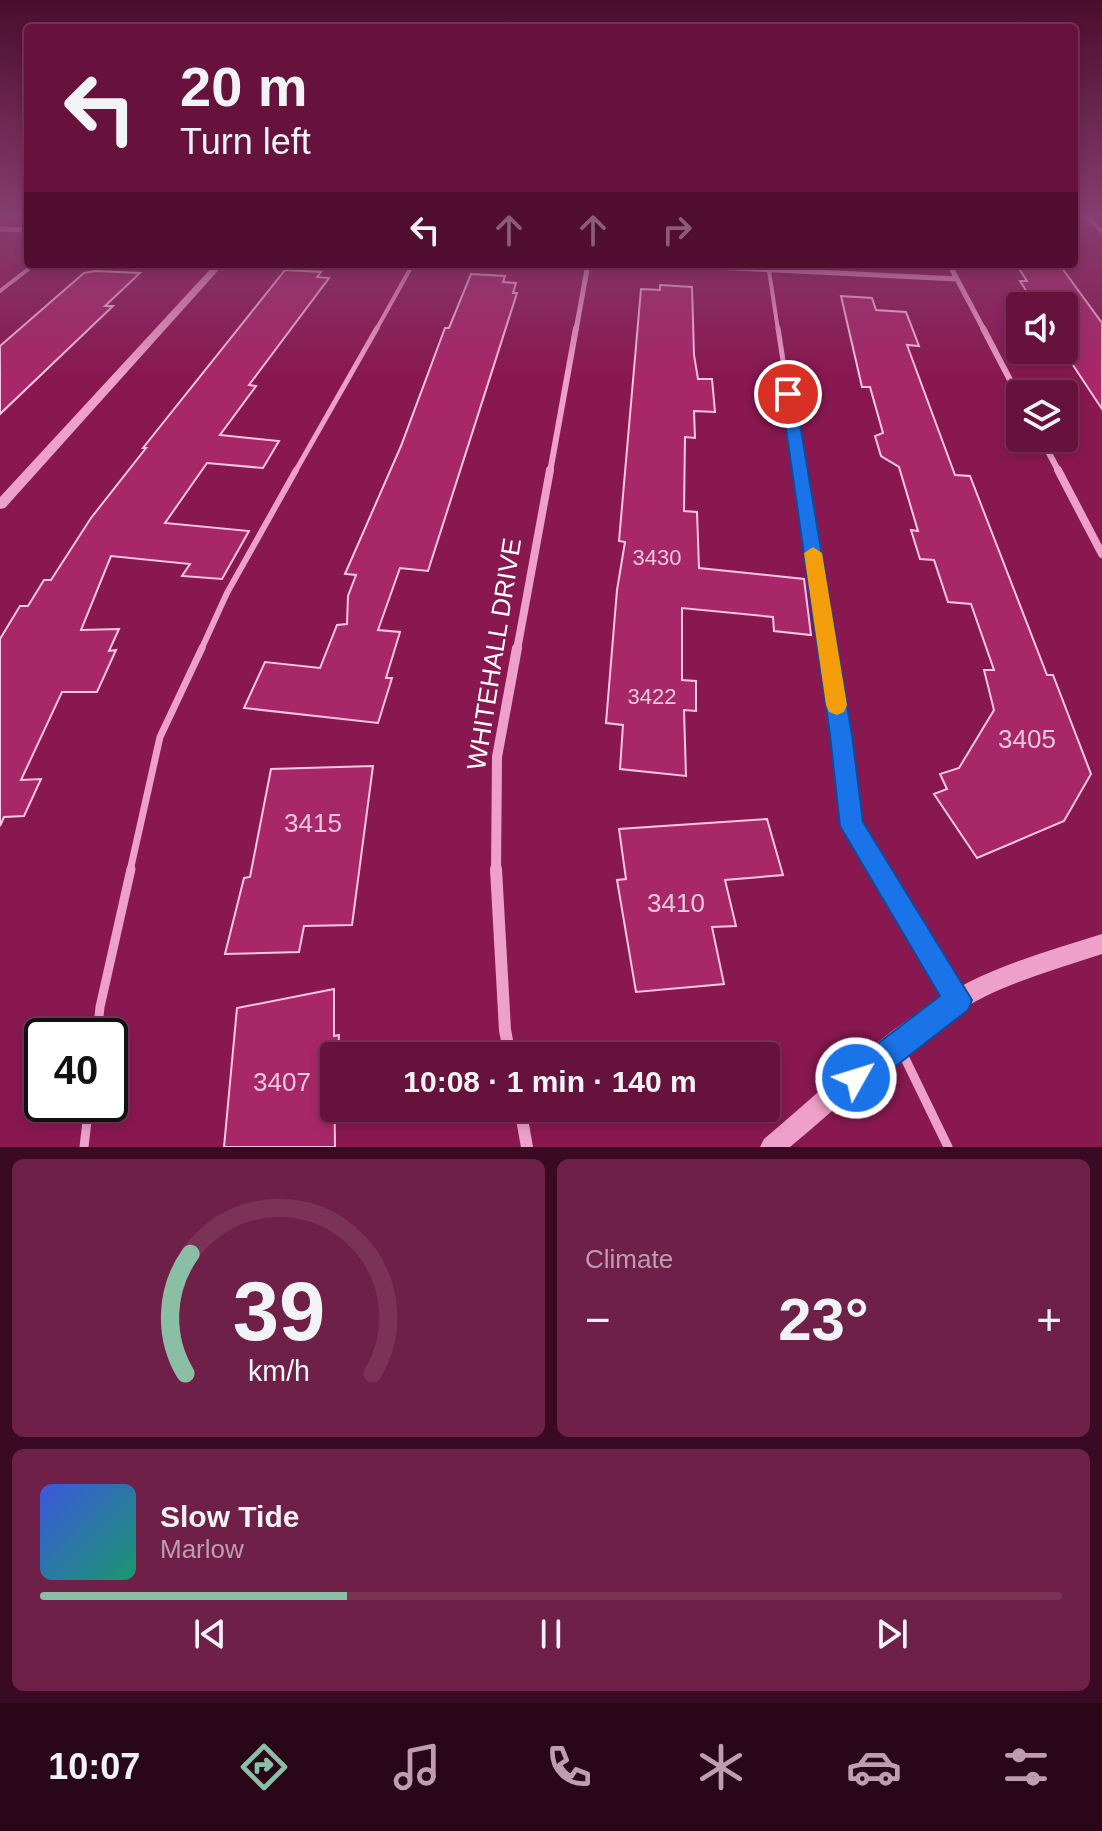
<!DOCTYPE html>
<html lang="en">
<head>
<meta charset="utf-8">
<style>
  :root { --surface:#67123d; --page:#6f2048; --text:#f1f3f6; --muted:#bd9eb0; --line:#7a3257; --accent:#8abfa5 }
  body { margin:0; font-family:Helvetica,sans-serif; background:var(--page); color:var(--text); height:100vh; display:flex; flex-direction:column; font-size:30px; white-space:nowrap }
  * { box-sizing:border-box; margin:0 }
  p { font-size:26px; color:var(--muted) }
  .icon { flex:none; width:44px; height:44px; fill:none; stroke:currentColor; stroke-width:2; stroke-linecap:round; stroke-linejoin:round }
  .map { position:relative; height:1147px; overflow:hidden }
  .drawer { display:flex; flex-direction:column; gap:12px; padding:12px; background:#390a22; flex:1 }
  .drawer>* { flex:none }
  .hud { position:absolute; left:24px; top:24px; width:1054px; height:244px; border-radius:8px; box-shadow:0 4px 12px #0003,0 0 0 2px var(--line); background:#67123d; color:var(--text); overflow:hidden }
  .controls { position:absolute; left:1006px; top:292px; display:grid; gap:16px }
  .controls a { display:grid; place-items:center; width:72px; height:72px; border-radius:8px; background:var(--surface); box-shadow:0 4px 12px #0003,0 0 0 2px var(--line); font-size:40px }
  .speed { position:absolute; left:24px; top:1018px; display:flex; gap:16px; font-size:40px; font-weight:700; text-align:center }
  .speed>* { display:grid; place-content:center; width:104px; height:104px; border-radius:50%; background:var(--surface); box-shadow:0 4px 12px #0003,0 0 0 2px var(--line); line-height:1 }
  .speed .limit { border:4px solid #111; border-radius:12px; background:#fff; color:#111 }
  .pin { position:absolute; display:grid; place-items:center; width:68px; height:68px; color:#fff; margin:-34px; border:4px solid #fff; border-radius:50%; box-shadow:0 2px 8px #0007 }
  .me { position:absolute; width:88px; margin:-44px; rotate:51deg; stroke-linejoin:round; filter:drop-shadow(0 0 6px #0008) }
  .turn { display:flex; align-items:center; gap:28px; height:168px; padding:0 24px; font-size:36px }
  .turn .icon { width:104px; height:104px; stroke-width:2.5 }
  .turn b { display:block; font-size:56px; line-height:68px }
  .lanes { display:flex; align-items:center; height:76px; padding:0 24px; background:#0003; justify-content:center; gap:40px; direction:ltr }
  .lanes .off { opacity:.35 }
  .big { font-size:60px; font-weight:800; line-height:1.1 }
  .drawer .widget { flex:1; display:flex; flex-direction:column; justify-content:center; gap:12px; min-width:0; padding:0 28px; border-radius:12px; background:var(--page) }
  .drawer .dial { align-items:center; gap:0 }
  .dial svg { height:208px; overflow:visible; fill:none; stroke:var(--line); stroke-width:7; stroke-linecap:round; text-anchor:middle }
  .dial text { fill:var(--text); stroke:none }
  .song { display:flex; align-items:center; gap:24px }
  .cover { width:96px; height:96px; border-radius:12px; background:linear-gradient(135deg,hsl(230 70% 55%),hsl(160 70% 35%)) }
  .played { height:8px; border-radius:4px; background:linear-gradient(90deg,var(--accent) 30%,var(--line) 30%) }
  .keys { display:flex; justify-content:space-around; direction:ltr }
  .heat { display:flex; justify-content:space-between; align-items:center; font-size:44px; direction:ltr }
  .drawer .tiles { flex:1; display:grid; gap:12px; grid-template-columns:1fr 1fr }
  .widget:last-child { grid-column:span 2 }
  .trip { position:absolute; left:320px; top:1042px; width:460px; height:80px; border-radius:8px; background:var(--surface); box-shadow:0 4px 12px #0003,0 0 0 2px var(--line); font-weight:800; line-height:80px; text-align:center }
  .tabs { display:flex; height:128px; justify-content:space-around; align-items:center; background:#290718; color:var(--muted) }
  .tabs .icon { width:56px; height:56px }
  .tabs .current { color:var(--accent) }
  .tabs b { font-size:36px; color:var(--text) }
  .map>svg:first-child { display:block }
  .building { fill:#a72769; stroke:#fac6e1; stroke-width:2 }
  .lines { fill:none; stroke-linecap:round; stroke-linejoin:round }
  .service-far4 { stroke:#eda0c9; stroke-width:4 }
  .service-far3 { stroke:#eda0c9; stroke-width:5 }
  .service-far2 { stroke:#eda0c9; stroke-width:6 }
  .service-far1 { stroke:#eda0c9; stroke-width:7 }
  .service { stroke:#eda0c9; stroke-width:9 }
  .minor-far4 { stroke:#eda0c9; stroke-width:5 }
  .minor-far3 { stroke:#eda0c9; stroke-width:6 }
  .minor-far2 { stroke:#eda0c9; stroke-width:8 }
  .minor-far1 { stroke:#eda0c9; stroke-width:10 }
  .minor { stroke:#eda0c9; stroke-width:12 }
  .tertiary { fill:#eda0c9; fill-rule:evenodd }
  .route { fill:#1a73e8; stroke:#114b97; stroke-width:2 }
  .slow { fill:#f59e0b }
  .labels { text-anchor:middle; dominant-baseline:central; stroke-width:8; stroke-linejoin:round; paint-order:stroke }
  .number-label { font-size:22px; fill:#e9c9da }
  .street-label { font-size:26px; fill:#fff; stroke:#891851 }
  .near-number-label { font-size:26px; fill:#e9c9da }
</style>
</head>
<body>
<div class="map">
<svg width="1102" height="1147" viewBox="0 0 1102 1147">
  <rect width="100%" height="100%" fill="#891851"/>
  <path class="building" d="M1016,264H1059L1102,323V409L1063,350L1064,306H1036L1020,281H1027Z
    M285,270L321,272L317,277L329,278L249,385L256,386L220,435L279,441L263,468L207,463L165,523L249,531L222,579L182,576L190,564L111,556L81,630L119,629L109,651L116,650L97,692H62L21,780L41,779L24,816L4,817L0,826V639L20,606H28L44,580H51L91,518L146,448H143Z
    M95,271L140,273L105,306H113L0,414V346L84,273Z
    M471,274L505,276L503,282L516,283L513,293H517L428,571L400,568L378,630L400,632L386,678H392L378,723L244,708L265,662L320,668L337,625L347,624L348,596L356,575L345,574L401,446L445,328H449Z
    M660,285L692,287L694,355L698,379H712L715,412L694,411L695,438L685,437L684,511L697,512L699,568L804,579L811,635L774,631L773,617L682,608V680L696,681V711L684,710L686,776L620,769L623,725L606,723L617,590L625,542L619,541L641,289L660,290Z
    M841,296L872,298L876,310L906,312L919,346L907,345L955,475L970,476L1047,675H1053L1091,774L1064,821L977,858L934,794L947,789L940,774L959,768L994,710L984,670H994L971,604L948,602L934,560L920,559L911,530L918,531L899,467L881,456L875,436L883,433L870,387H862Z
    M373,766L352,925L304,926L299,952L225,954L244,878L250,877L271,769Z
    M767,819L783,875L725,880L736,926L712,927L724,984L636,992L617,880L626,879L619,829Z
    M334,989V1036L339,1035L338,1056H334L335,1147H224L237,1008Z"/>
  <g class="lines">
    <path class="service-far4" d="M1087,216L1102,232
      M768,264L778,330
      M0,291L35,264
      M376,330L413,264"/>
    <path class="service-far3" d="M778,328L800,472
      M295,472L377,328"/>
    <path class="service-far2" d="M800,470L828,650
      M201,650L227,593L296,470"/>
    <path class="service-far1" d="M827,648L852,826L879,871
      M130,871L160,737L202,648"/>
    <path class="service" d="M878,869L956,997
      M97,1036L100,1007L131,869
      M899,1046L948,1147
      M84,1147L89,1104"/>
    <path class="minor-far4" d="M0,229L28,230
      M656,264L957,279
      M949,264L984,330
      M576,330L588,264"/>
    <path class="minor-far3" d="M983,328L1020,399
      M1041,438L1059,472
      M550,472L576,328"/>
    <path class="minor-far2" d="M1058,470L1102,554
      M517,650L550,470"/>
    <path class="minor-far1" d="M496,871L497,757L517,648"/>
    <path class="minor" d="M496,869L505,1030L510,1056
      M520,1108L527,1147"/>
    <path class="tertiary" d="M215,264H224L5,508L0,509V497Z
      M1102,934V954C1063,967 1023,978 986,996C913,1033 853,1095 790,1147H760L764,1139C829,1084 893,1021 969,982C1011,961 1057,948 1102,934Z"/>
  </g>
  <linearGradient id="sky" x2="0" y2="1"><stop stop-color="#4b0d2d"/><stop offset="0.57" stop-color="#863d70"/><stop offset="1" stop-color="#863d70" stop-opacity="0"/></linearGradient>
  <rect width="1102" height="376" fill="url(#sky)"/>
  <path class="route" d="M788,390L795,394L852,735L863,822L972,1000L968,1010L866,1089L856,1093L846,1089L841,1078L846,1068L940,996L840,826L830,735L781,394Z"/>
  <path class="slow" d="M813,547L822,553L847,705L844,712L837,715L829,712L826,705L804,553Z"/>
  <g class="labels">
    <g class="number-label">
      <text x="657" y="557">3430</text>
      <text x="652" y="696">3422</text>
    </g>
    <g class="street-label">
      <text transform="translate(494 654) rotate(-81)">WHITEHALL DRIVE</text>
    </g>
    <g class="near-number-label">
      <text x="1027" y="739">3405</text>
      <text x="313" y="823">3415</text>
      <text x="676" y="903">3410</text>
      <text x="282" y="1082">3407</text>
    </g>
  </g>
</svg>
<div class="controls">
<a><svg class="icon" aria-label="sound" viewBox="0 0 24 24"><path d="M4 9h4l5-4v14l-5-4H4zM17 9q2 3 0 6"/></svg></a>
<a><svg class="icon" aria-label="layers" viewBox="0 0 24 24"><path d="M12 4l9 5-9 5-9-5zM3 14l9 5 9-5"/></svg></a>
</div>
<div class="speed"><div class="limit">40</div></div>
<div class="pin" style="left:788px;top:394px;background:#d93025"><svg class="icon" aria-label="arrive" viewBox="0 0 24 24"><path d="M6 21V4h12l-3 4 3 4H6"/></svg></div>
<svg class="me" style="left:856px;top:1078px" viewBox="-20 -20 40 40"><circle r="17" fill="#1a73e8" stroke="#fff" stroke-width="3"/><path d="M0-11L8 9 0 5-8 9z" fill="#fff"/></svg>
<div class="trip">10:08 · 1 min · 140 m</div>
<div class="hud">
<div class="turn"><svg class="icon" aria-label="left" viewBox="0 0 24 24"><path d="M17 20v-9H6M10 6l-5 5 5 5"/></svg><div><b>20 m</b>Turn left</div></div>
<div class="lanes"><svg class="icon" aria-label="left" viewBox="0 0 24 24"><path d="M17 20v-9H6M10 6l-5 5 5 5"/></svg><svg class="icon off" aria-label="ahead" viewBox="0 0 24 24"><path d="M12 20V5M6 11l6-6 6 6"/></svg><svg class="icon off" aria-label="ahead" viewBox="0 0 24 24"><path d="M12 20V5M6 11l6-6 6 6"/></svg><svg class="icon off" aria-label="right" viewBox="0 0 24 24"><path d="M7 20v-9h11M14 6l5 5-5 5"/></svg></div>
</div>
</div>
<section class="drawer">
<div class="tiles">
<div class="widget dial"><svg viewBox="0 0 100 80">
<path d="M14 69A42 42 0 1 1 86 69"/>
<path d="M14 69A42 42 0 0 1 16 23" stroke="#8abfa5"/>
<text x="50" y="56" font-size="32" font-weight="700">39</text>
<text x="50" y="72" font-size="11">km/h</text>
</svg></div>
<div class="widget"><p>Climate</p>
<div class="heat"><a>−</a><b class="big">23°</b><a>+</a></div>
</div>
<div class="widget">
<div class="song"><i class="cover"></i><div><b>Slow Tide</b><p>Marlow</p></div></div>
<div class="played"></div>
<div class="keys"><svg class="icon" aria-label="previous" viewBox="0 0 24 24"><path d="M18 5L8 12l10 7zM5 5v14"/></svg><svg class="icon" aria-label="pause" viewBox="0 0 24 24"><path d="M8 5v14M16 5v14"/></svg><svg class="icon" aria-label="next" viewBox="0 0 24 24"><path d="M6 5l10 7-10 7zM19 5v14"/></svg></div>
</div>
</div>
</section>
<nav class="tabs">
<b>10:07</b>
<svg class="icon current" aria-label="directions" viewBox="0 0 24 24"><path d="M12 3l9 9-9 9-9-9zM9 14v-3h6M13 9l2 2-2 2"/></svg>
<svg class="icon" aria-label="music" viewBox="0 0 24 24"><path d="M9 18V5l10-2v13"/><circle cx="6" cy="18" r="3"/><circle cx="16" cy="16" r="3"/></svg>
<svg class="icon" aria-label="phone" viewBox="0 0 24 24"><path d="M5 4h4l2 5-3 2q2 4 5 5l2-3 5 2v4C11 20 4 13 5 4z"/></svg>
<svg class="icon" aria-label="climate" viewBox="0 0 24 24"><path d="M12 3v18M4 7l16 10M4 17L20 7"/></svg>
<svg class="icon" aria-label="car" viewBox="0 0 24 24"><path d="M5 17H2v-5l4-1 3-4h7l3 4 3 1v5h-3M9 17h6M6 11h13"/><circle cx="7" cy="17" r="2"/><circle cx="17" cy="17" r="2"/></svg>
<svg class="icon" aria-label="filters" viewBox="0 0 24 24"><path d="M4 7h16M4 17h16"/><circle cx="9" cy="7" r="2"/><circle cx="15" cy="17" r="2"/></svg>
</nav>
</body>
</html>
